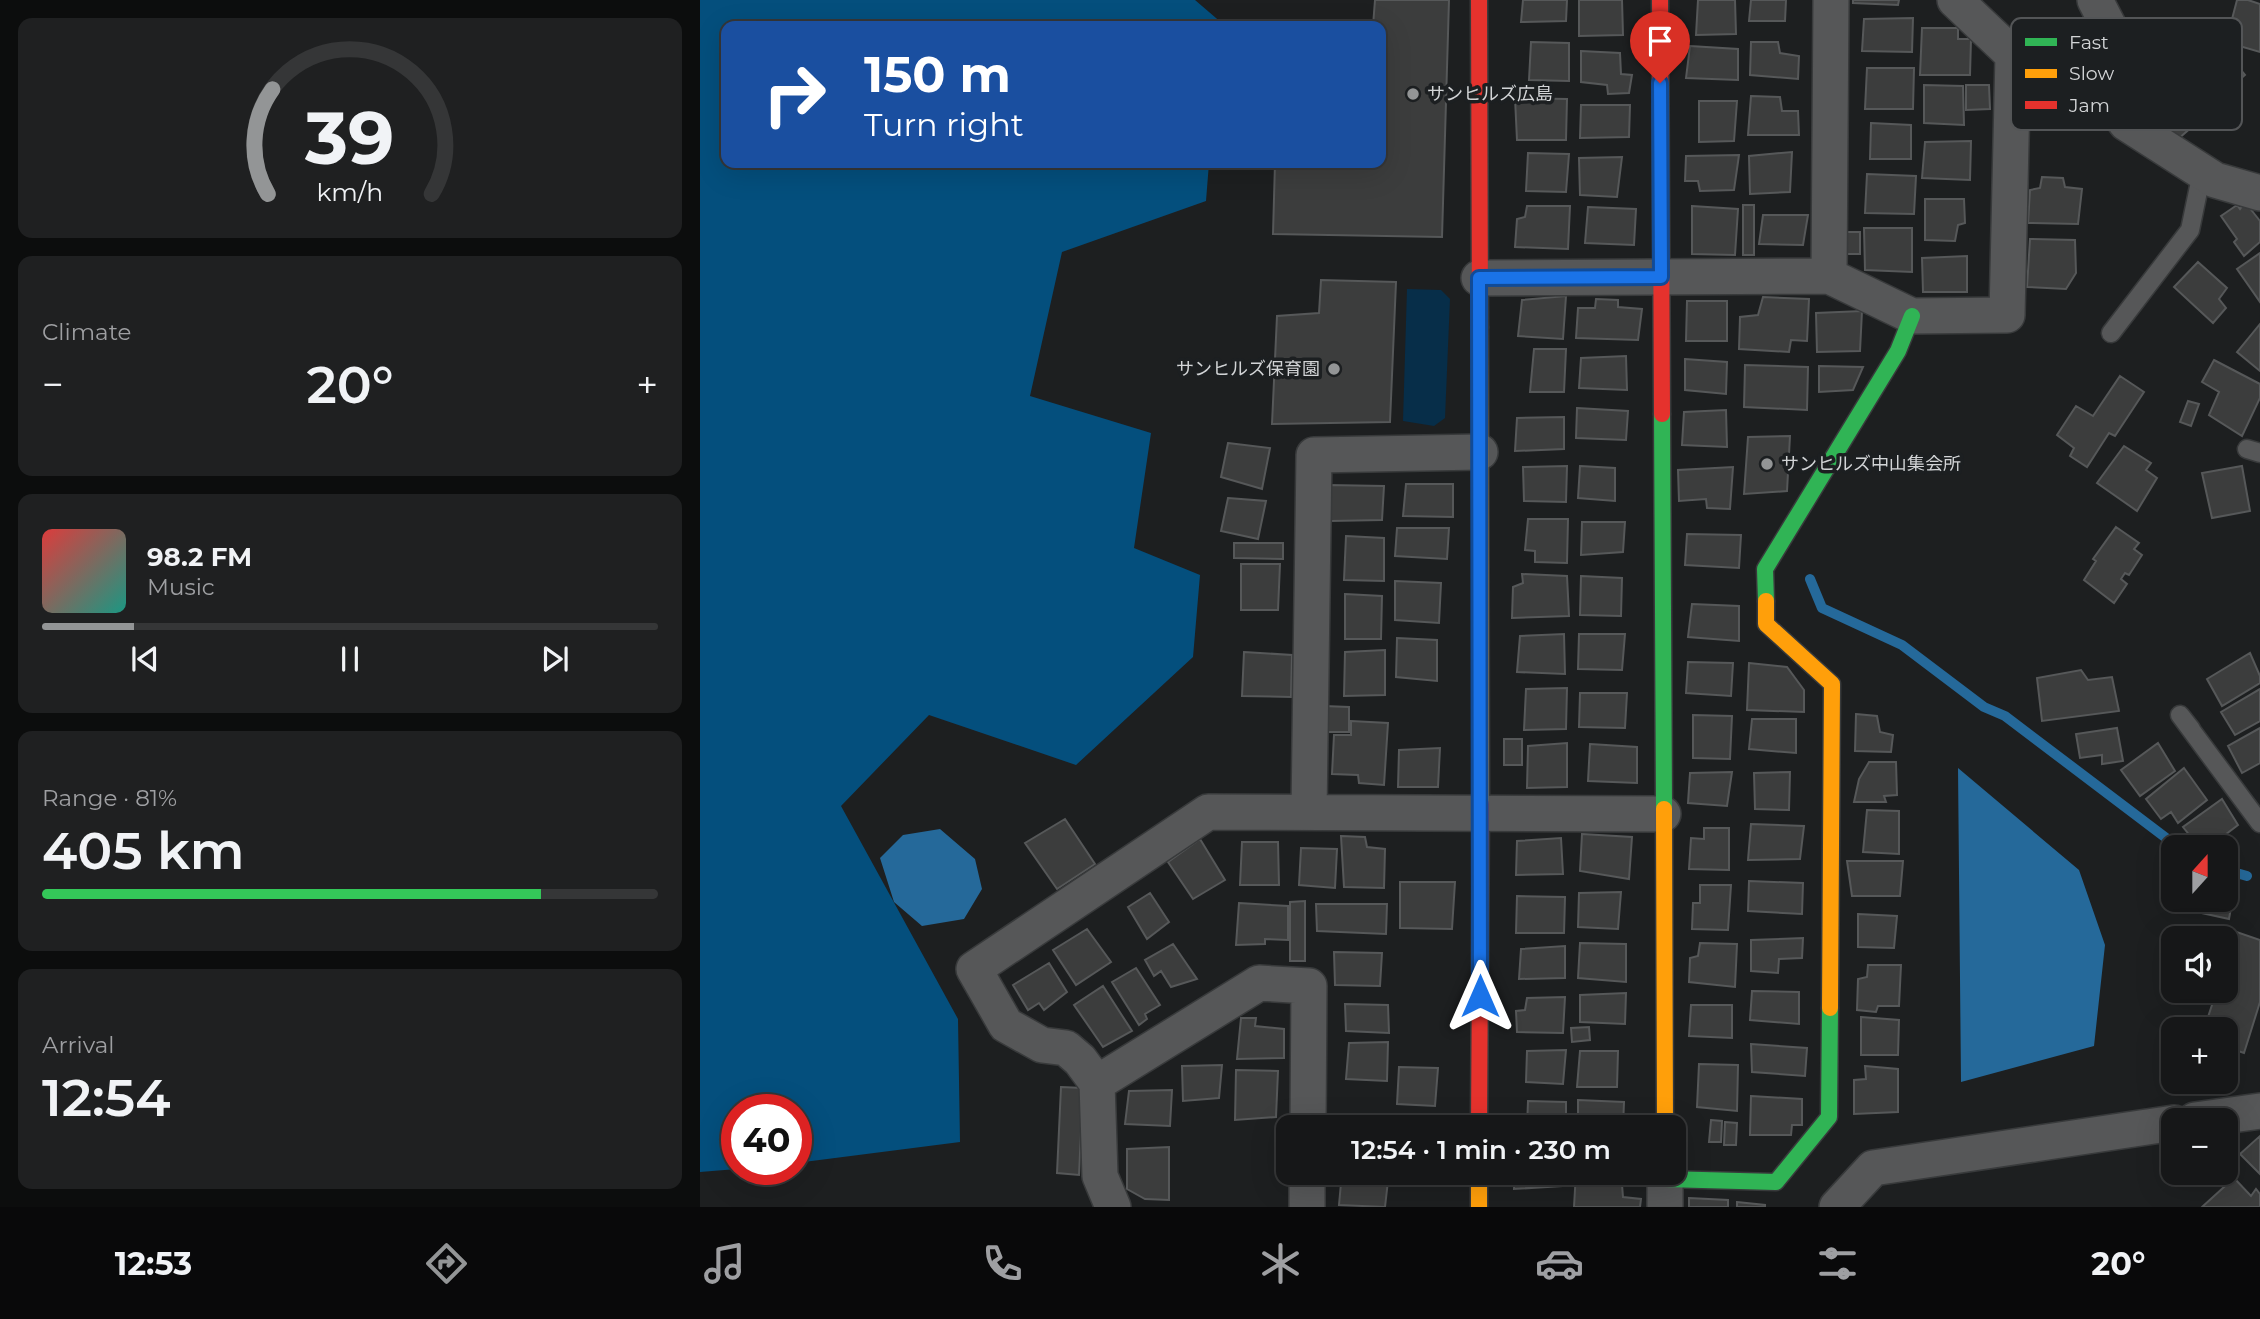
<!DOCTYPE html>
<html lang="en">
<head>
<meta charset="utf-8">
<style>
  :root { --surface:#161718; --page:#1f2021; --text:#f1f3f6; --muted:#9e9fa2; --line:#353637; --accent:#939596 }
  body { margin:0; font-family:Montserrat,"Noto Sans JP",sans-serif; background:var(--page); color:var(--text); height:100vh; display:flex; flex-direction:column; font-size:26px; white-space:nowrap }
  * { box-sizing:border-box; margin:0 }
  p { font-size:23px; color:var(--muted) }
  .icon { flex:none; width:38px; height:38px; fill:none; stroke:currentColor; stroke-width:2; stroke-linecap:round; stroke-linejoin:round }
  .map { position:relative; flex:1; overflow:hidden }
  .panel { display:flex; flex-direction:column; gap:18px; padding:18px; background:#0c0d0d; width:700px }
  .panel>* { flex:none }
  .banner { position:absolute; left:21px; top:21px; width:665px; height:147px; border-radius:14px; box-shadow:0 7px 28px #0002,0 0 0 2px var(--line); background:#1a4fa0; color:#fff; overflow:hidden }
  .needle { width:46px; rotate:21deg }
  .tools { position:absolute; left:1461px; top:835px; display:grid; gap:14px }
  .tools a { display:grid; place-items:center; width:77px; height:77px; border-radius:14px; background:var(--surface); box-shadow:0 7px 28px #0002,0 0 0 2px var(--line); font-size:35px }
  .speed { position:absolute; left:21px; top:1094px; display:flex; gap:14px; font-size:35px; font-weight:700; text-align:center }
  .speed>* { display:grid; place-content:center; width:91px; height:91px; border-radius:50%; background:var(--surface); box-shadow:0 7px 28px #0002,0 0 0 2px var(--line); line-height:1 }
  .speed .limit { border:10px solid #d22; background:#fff; color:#111 }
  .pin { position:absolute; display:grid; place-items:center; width:60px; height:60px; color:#fff; margin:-72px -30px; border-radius:50% 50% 50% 0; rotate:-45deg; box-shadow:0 0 7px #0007 }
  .pin .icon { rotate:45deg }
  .me { position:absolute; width:77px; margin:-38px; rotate:0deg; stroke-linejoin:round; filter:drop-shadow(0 0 5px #0008) }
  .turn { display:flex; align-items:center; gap:24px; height:147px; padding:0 28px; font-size:32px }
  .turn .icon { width:91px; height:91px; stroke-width:2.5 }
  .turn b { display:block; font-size:49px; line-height:60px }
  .big { font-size:52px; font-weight:600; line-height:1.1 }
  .panel .widget { flex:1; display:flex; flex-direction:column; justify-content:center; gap:10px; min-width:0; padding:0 24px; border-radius:14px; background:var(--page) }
  .panel .dial { align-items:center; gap:0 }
  .dial svg { height:182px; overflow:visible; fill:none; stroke:var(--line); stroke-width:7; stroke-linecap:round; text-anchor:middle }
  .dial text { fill:var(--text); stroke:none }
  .song { display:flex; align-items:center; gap:21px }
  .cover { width:84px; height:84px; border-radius:10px; background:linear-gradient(135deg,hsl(0 70% 55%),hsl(170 70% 35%)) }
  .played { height:7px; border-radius:4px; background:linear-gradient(90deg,var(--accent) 15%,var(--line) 15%) }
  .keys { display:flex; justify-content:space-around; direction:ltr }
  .heat { display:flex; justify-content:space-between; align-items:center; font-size:38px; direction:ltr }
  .charge { height:10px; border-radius:5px; background:linear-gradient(90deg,#34c759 81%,var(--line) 0) }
  .trip { position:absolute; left:576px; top:1115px; width:410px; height:70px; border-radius:14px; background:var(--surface); box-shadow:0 7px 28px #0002,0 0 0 2px var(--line); font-weight:600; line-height:70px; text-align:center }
  .dock { display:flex; height:112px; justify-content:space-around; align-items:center; background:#09090a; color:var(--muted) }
  .dock .icon { width:49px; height:49px }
  .dock .selected { color:var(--accent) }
  .dock b { font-size:32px; color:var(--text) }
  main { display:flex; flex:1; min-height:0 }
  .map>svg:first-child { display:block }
  .green { fill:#072e49 }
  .forest { fill:#044f7d }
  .water { fill:#25699a }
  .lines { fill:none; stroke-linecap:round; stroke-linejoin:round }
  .stream { stroke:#25699a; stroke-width:10 }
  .building { fill:#3c3d3d; stroke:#565859; stroke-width:2 }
  .lane-casing { stroke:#383a3b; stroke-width:21 }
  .street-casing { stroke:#383a3b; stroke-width:38 }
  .fast-casing { stroke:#383a3b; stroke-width:19 }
  .slow-casing { stroke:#383a3b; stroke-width:19 }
  .jam-casing { stroke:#383a3b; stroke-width:19 }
  .lane { stroke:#565758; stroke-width:18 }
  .street { stroke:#565758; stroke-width:35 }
  .fast { stroke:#30b455; stroke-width:16 }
  .slow { stroke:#ff9f0a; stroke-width:16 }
  .jam { stroke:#e5322d; stroke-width:16 }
  .route-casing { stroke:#114b97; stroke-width:18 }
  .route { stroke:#1a73e8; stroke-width:12 }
  .poi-dot { fill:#939596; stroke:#1c1f21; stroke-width:2.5 }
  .labels { text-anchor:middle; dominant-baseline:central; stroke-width:7; stroke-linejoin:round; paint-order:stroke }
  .poi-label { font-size:18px; fill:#d2d4d6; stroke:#1c1f21; text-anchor:start }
  .key { fill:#1c1f21; stroke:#535557; stroke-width:2 }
  .key-label { font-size:19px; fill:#d2d4d6 }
</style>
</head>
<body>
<main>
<section class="panel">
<div class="widget dial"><svg viewBox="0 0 100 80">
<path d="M14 69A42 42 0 1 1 86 69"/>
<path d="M14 69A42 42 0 0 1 16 23" stroke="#939596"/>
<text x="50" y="56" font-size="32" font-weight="700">39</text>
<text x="50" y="72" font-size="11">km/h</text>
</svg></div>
<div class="widget"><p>Climate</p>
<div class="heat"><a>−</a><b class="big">20°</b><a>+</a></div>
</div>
<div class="widget">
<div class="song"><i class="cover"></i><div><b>98.2 FM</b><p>Music</p></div></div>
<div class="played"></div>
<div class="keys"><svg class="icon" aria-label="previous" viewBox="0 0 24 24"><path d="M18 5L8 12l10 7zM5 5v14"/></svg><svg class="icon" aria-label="pause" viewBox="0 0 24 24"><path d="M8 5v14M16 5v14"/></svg><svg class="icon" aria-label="next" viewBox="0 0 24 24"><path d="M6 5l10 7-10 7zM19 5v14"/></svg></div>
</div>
<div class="widget"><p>Range · 81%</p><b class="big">405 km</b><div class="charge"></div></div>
<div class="widget"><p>Arrival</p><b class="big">12:54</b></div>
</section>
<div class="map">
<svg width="1560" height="1207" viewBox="0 0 1560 1207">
  <rect width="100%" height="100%" fill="#1d1f20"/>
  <path class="green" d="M707,289L741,290L750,299L745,418L734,426L703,421Z"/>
  <path class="forest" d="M0,0H495L523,24L522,26H26V163H509L506,201L362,252L330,396L451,433L434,548L500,575L493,657L376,765L229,715L141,806L258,1019L260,1142L96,1163V1110H37V1169L0,1172Z"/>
  <path class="water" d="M1258,768L1379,870L1405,945L1394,1046L1261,1082Z
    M240,829L275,859L282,889L264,919L222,926L194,902L180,858L203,835Z"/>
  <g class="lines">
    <path class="stream" d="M1110,579L1122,608L1202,645L1284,707L1305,716L1478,847
      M1526,870L1547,876"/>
  </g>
  <path class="building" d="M675,0H749L742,237L573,234L575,163H681V26H673Z
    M823,0H867L866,21L821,22Z
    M879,0H922L923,35L879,36Z
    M998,0H1035L1036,34L996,35Z
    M1051,0H1086L1085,21H1049Z
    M1153,0H1199L1198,5L1153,3Z
    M1537,0H1548L1560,4V52L1526,42Z
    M1213,18L1212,52L1162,51L1164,19Z
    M1222,28H1258V39H1271L1270,75H1220Z
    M831,42L869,43V81L829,80Z
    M1051,42H1078L1080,53L1099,56L1098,79L1050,75Z
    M990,46L1038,49V80L986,78Z
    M1508,47L1538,87L1478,139L1447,99Z
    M881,51L920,53L921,74L932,75L929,93L908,94L907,85L881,82Z
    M1530,57L1545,75L1538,81L1523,62Z
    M1167,68H1214L1213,109H1165Z
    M1224,85L1263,86L1264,125L1224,123Z
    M1266,85H1289L1290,109L1266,110Z
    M1051,96L1080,97L1082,111H1098L1099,135H1048Z
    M815,98L867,99L866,140H817Z
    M999,101H1037L1034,141L999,142Z
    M881,105H930L929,137L880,138Z
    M1171,123L1211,125V159H1170Z
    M1271,141L1270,180L1222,178L1225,142Z
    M1092,152L1090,192L1050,194L1049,156Z
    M828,153L869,154L866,192L826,191Z
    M1039,155L1034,190L1000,191L998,181H985L986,156Z
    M922,157L917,197L880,195L879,158Z
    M1167,174L1216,176L1214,214L1165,213Z
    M1342,177L1363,178L1365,187L1382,189L1378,224L1328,223L1330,190L1340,188Z
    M1225,199H1264L1265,223L1258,225L1255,241L1225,240Z
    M1545,202L1560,221V242L1544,256L1534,242L1537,239L1521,216L1537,205L1540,209Z
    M1043,205H1054V255H1043Z
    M827,206H870L868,249L815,247L817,219L825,217Z
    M992,206L1038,209L1035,255L992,254Z
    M888,207L936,209L934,245L885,243Z
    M1063,215H1108L1103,245L1059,244Z
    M1164,228H1212V272L1165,270Z
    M1144,232H1160V254H1144Z
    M1330,239L1375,240L1376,273L1366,289L1327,287Z
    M1560,253V302L1537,269Z
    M1267,256V292H1223L1222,258Z
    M1498,262L1527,288L1519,299L1526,308L1513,323L1474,287Z
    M621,280L696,282L690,422L572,424L577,316L619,313Z
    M866,296L863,339L818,336L822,300Z
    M1063,297L1109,299L1107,341L1091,340L1089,352L1039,349L1040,317L1058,315Z
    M896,299L918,300V307L942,309L938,340L876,338L878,308H895Z
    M987,301H1027V341H986Z
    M1162,311L1160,351L1117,352L1116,313Z
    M1560,324V371L1537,352Z
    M834,349H866L864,392H830Z
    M926,356L927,390L879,388L881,358Z
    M985,359L1027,362L1026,394L985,390Z
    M1514,360L1560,384V398L1542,436L1509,415L1519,392L1502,382Z
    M1045,365L1108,367L1107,410L1044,407Z
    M1119,366L1163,367L1153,390L1119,392Z
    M1420,376L1444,392L1415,436L1409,433L1387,467L1370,456L1374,448L1357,435L1376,406L1393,416Z
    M1488,401L1499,404L1491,426L1480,422Z
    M877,408L928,411L926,440L876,438Z
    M1026,410L1027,447L982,445L984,412Z
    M864,417V449L815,451L817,418Z
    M1090,436L1087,491L1044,494L1048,437Z
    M528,443L570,448L562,489L521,477Z
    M1424,446L1451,463L1446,470L1457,478L1437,511L1397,483Z
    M867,466L866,502L824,501L823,467Z
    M880,466L915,468V501L878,498Z
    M1542,466L1550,511L1512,518L1502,473Z
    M1033,467L1030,509L1007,508L1006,499L979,501L978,470Z
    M706,484H753V517L703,516Z
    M628,485L684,486L682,520L630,521Z
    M528,498L566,501L558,539L521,531Z
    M828,519H868L867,563L835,562V551L825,550Z
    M882,522H925L923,552L881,555Z
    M1416,527L1439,543L1434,549L1442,555L1429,575L1425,573L1421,579L1427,584L1414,603L1384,580L1396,561L1393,559Z
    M697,528H749L747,559L695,556Z
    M987,534L1041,535L1039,568L985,565Z
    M646,536L684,538V581L644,580Z
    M534,543H583V559L534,558Z
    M541,564H580L578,610H541Z
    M822,574L867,576L869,616L812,618L813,587L823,583Z
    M881,576L922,578L921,616L880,615Z
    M695,581L741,583L739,623L695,620Z
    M645,594L682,596L681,639H645Z
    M992,604L1039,606V641L988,637Z
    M864,634L865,674L817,672L820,636Z
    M879,634H925L922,670L878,669Z
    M697,638L737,640V681L696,677Z
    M685,650V695L644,696L645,652Z
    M544,652L592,655L591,697L542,696Z
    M1550,653L1560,676V683L1522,706L1507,679Z
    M988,662L1033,663L1031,696L986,693Z
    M1049,663L1087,667L1104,690V712L1047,710Z
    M1381,670L1388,680L1412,677L1419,711L1342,721L1337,678Z
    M867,688L866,729L824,730L826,689Z
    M1560,689V721L1535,735L1521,712Z
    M880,693H927L925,728L879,727Z
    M624,706L649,707V732H624Z
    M1156,714L1177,716L1180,732L1193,735L1191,752L1155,751Z
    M993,715L1032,716L1030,759L993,758Z
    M1052,719H1096V753L1049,749Z
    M651,721L688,723L684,785L659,783L658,775L632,774L634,735H651Z
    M1417,728L1423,761L1402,764V755L1380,758L1376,734Z
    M1560,728V763L1542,773L1528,746Z
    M804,739H822V765H804Z
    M867,743V787L827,788L828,746Z
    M1458,743L1475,771L1440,796L1421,770Z
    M890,744L937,747V783L888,781Z
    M740,748L738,787H698L699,750Z
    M1169,762H1196L1197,795L1184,796L1186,802H1154L1159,779Z
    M1484,768L1507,800L1478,823L1471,812L1461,819L1446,799Z
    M1032,772L1027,806L988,803L990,773Z
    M1090,772L1089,810L1055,809L1054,773Z
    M1522,799L1538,825L1509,847H1499L1483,827Z
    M1167,810L1199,811V854L1163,852Z
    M365,819L395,864L357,889L325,843Z
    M1051,824L1104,826L1100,859L1048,860Z
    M1004,828H1029V870L989,869L991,838L1004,839Z
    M882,834L932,837L929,879L880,871Z
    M641,836L665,837L667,847L685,849L684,888L644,887Z
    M861,838L863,874L816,875L817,841Z
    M500,839L525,880L493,899L468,862Z
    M542,842H578L579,885H540Z
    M601,848L637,849L635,888L599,885Z
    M1147,861H1203L1200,896H1152Z
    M1049,881L1103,883L1102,914L1048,911Z
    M700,882H755L752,929L700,928Z
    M1000,885H1031L1028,930L992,929L993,903H1000Z
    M1526,889L1534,891L1529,919L1497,912L1501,900H1526Z
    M921,892L918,929L878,927L879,893Z
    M450,893L469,922L447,939L428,907Z
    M817,896L865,897L864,933H816Z
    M605,901V961H590V902Z
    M539,903L588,906V940L565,939V944L536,945Z
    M616,904H687L686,934L617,931Z
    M1158,914L1197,916L1194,948L1158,947Z
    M1519,926L1560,940V1002L1544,1053L1526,1047V1029H1504L1517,990H1526V938H1516Z
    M387,929L411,962L376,985L353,950Z
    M1103,938L1102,958L1079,959L1078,973L1051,971V940Z
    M880,943L926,944V982L878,978Z
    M1000,943L1037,944L1035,987L989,982L990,958L998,956Z
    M473,944L497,979L471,987L461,971L454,976L445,960Z
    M865,946V978L819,979L821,949Z
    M634,952L682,953L680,986L635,985Z
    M349,963L367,992L344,1010L339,1003L328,1010L313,985Z
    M1168,965H1201L1199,1006H1178L1176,1012L1157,1010L1158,979L1167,977Z
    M436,968L460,1005L445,1014L447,1019L439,1025L412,982Z
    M403,986L432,1031L403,1047L374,1005Z
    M1052,991L1099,992V1024L1050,1020Z
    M926,993L925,1024L880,1022V995Z
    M865,997L863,1033L817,1032L816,1011L825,1010L827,998Z
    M645,1004L688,1005L689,1033L646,1031Z
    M991,1005H1032V1038L989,1036Z
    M1161,1017L1199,1020L1198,1055H1161Z
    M541,1018H556L555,1026L584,1029V1058L537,1059Z
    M889,1027L890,1040L872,1042L871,1028Z
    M688,1042L687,1081L646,1079L649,1043Z
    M1051,1044L1107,1048L1105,1076L1052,1072Z
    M866,1050L863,1084L826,1082L827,1051Z
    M880,1051H918L917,1087H877Z
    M999,1064L1038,1065L1037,1111L997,1107Z
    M522,1065L519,1098L483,1101L482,1066Z
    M1165,1066L1198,1069V1112L1154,1114V1080L1166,1079Z
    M699,1067L738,1068L735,1106L697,1104Z
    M536,1070L578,1071L576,1117L535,1120Z
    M361,1087L383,1088L379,1175L357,1173Z
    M472,1090L470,1126L425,1124L429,1091Z
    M1051,1096L1102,1099V1125H1092L1091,1135H1050Z
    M878,1100L924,1102L923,1127H878Z
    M828,1101L866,1102V1127H827Z
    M1011,1120L1022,1121L1021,1142H1009Z
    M1025,1122L1037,1123L1036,1145H1024Z
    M1560,1136V1174L1540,1154Z
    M469,1147V1200L445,1199L427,1189V1149Z
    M642,1172H689L685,1207L639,1205Z
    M815,1172H863L862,1186L814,1189Z
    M876,1172H921L923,1197L941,1199L940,1207H874Z
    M1534,1178L1551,1196L1556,1189L1560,1194V1207H1502Z
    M989,1198L1028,1200V1207H989Z
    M1037,1202L1065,1205V1207H1037Z"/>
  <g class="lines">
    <defs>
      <path id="lane" d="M1411,333L1490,230L1502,172
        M1547,449L1560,453
        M1491,729L1480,715L1560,823"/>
      <path id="street" d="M1395,0L1425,58L1414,106L1426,123L1515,180L1560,193
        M1129,276L1131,0
        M779,278L1129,276L1212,316L1307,315L1313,55L1255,0
        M609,812L614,455L780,452
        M397,1083L559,983L609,986L608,1127
        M1495,1120L1560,1111
        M965,1172V1207
        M413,1207L400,1176L397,1083L380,1060L366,1048L342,1045L306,1025L274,969L508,812L963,814
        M607,1207V1172
        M1137,1207L1173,1168L1474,1123"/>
      <path id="fast" d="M962,414L964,809
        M1066,601L1065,569L1198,351L1212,316
        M965,1179L1076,1182L1129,1117L1130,1008"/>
      <path id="slow" d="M780,327L781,804
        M1066,601V624L1132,684L1130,1008
        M964,809L965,1127
        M779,1172V1207"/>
      <path id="jam" d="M779,0L780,327
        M960,0L962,414
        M779,1127L781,804"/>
    </defs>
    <use href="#lane" class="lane-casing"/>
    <use href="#street" class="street-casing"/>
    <use href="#fast" class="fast-casing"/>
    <use href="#slow" class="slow-casing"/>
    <use href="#jam" class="jam-casing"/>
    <use href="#lane" class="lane"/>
    <use href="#street" class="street"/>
    <use href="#fast" class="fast"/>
    <use href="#slow" class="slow"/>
    <use href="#jam" class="jam"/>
  </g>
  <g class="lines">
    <defs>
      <path id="route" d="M780,996L779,278L961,277L960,83"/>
    </defs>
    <use href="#route" class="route-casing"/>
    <use href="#route" class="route"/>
  </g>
  <g class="poi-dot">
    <circle cx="713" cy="94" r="7"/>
    <circle cx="634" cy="369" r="7"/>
    <circle cx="1067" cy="464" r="7"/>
  </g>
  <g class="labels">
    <g class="poi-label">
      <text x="727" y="94">サンヒルズ広島</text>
      <text x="620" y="369" text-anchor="end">サンヒルズ保育園</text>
      <text x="1081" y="464">サンヒルズ中山集会所</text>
    </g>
  </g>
  <rect x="1311" y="18" width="231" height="112" rx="10" class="key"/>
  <rect x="1325" y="38" width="32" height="8" fill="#30b455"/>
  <rect x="1325" y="69" width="32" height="9" fill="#ff9f0a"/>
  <rect x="1325" y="101" width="32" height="8" fill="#e5322d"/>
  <g class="key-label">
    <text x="1369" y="49">Fast</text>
    <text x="1369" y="80">Slow</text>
    <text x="1369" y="112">Jam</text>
  </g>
</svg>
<div class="tools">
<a><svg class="needle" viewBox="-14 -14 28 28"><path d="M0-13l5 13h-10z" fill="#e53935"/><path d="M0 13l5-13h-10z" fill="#9e9fa2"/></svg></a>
<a><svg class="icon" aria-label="sound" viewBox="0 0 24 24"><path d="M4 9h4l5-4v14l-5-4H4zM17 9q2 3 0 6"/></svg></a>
<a>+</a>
<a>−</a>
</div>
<div class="speed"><div class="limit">40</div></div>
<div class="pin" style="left:960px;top:83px;background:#d93025"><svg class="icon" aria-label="arrive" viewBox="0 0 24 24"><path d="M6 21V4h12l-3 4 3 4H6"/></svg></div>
<svg class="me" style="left:780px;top:996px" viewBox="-20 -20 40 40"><path d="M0-17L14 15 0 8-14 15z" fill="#1a73e8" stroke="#fff" stroke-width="4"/></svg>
<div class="trip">12:54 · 1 min · 230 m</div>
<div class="banner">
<div class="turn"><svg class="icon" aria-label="right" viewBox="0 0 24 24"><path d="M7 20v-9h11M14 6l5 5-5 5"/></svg><div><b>150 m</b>Turn right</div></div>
</div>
</div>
</main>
<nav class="dock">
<b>12:53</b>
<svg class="icon selected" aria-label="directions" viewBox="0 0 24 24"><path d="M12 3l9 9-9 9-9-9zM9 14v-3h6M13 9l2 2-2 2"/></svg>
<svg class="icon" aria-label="music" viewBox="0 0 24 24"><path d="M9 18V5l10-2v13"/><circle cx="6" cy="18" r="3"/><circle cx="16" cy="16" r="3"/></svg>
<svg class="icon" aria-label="phone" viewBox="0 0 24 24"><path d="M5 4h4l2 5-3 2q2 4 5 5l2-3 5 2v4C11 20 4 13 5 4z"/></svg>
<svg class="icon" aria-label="climate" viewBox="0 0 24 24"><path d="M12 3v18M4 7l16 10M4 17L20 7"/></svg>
<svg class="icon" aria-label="car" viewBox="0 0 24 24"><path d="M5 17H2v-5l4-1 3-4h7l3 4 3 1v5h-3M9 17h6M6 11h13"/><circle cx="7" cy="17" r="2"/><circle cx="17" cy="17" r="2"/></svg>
<svg class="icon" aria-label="filters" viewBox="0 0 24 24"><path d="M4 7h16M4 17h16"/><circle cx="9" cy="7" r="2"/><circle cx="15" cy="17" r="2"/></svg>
<b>20°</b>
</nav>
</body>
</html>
